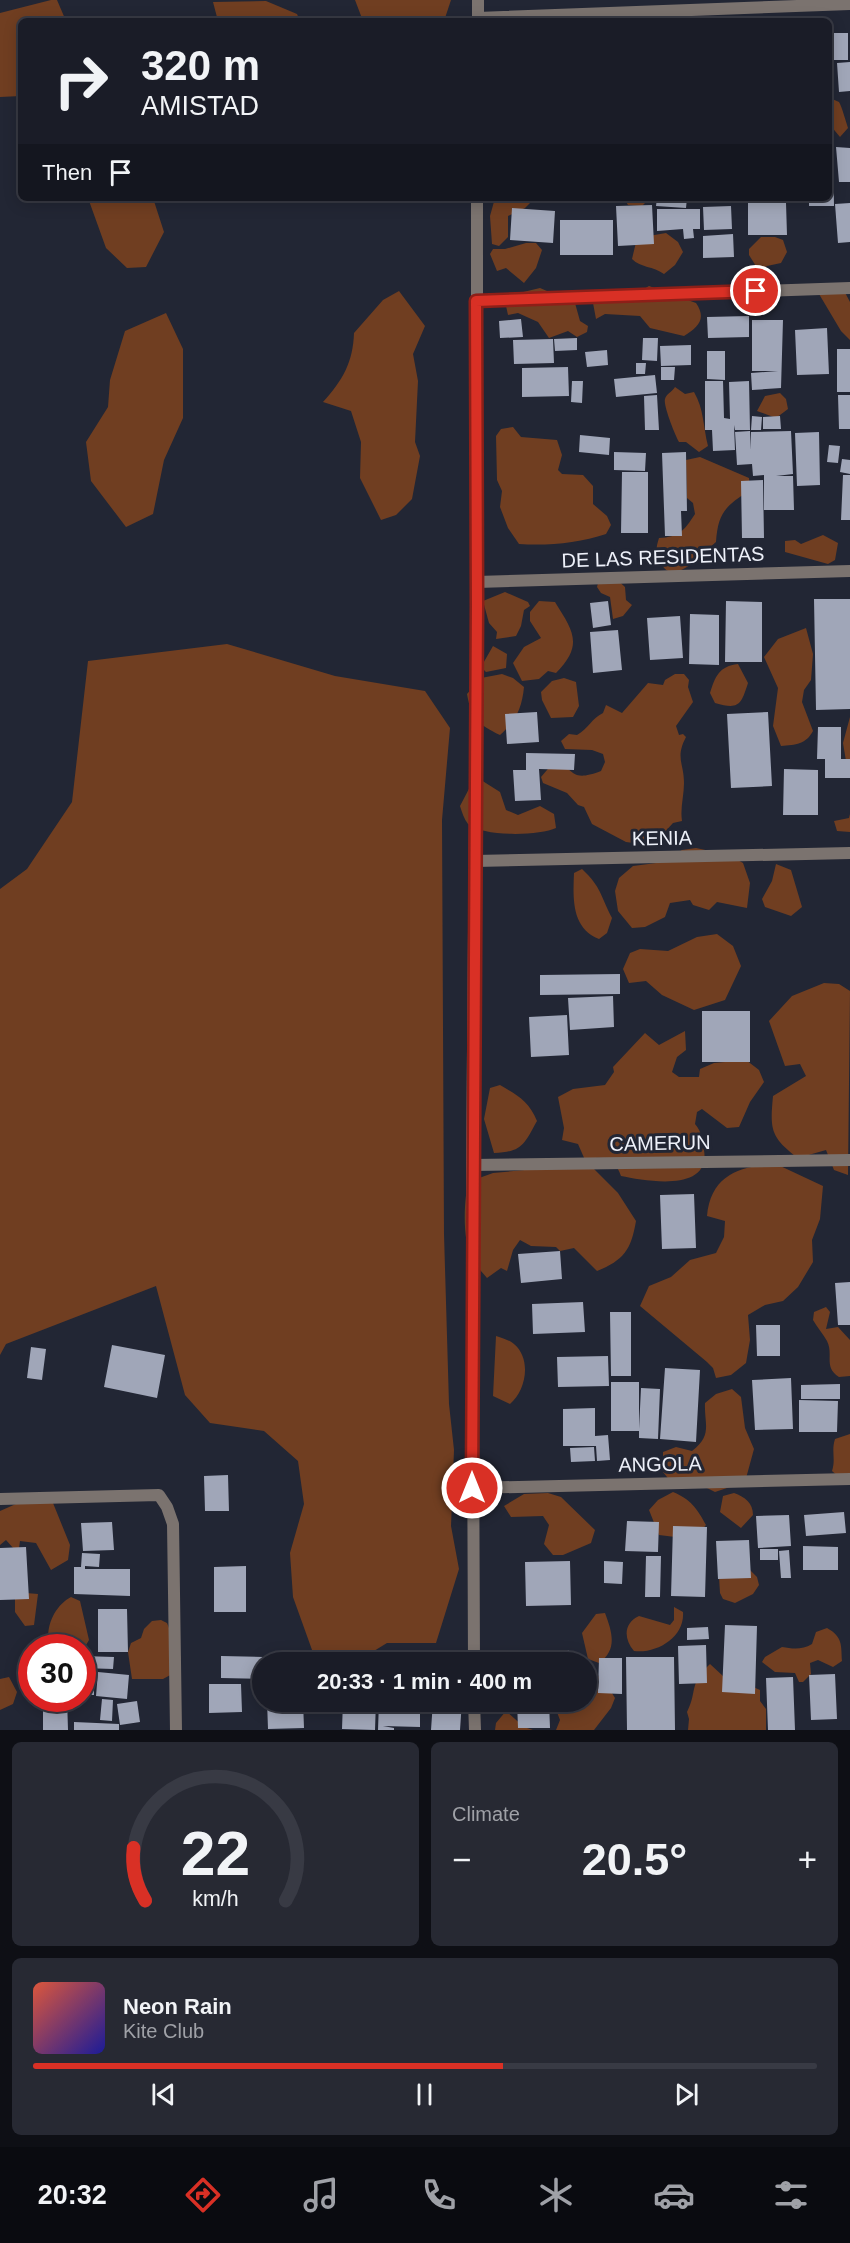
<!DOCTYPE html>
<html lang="en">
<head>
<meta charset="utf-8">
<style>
  :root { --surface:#1a1c27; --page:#272933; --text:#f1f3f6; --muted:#9fa1a7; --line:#383a44; --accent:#d93025 }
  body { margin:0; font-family:Arial,sans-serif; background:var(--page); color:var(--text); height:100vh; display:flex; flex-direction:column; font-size:22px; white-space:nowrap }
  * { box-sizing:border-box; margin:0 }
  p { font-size:20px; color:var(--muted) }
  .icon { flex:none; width:33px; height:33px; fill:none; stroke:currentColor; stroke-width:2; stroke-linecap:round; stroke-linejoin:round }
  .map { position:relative; height:1730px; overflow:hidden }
  .panel { display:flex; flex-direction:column; gap:12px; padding:12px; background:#0e0f15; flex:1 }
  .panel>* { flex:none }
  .banner { position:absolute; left:18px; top:18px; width:814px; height:183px; border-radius:9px; box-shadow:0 3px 15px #0003,0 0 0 2px var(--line); background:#1a1c27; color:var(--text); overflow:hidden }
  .speed { position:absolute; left:18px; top:1634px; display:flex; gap:12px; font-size:30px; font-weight:700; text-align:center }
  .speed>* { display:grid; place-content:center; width:78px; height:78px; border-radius:50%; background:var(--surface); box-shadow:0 3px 15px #0003,0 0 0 2px var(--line); line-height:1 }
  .speed .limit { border:9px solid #d22; background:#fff; color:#111 }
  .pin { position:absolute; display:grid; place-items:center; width:51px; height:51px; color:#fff; margin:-26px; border:3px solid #fff; border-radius:50%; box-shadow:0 2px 6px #0007 }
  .me { position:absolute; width:66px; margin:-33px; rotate:0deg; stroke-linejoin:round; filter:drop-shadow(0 0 4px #0008) }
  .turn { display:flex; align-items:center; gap:21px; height:126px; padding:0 24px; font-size:27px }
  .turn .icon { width:78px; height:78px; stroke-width:2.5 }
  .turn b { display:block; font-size:42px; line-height:51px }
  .then { display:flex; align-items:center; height:57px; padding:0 24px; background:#0003; gap:12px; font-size:22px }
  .big { font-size:45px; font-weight:700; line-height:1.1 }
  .panel .widget { flex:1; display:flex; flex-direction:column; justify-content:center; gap:9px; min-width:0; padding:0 21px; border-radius:9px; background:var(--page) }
  .panel .dial { align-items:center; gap:0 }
  .dial svg { height:156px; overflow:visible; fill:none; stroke:var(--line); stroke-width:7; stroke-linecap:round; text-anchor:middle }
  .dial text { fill:var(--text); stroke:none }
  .song { display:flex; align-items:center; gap:18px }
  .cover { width:72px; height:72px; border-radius:9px; background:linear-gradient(135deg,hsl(10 70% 55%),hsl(240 70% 35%)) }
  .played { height:6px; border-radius:3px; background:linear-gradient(90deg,var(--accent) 60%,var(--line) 60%) }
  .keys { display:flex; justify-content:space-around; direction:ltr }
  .heat { display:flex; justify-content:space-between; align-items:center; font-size:33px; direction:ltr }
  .panel .tiles { flex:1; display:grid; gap:12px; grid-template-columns:1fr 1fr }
  .widget:last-child { grid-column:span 2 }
  .trip { position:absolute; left:252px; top:1652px; width:345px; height:60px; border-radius:30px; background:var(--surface); box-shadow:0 3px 15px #0003,0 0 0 2px var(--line); font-weight:700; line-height:60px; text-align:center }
  .dock { display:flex; height:96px; justify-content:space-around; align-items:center; background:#0a0b10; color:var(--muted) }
  .dock .icon { width:42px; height:42px }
  .dock .on { color:var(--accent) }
  .dock b { font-size:27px; color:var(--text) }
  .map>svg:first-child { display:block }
  .forest { fill:#703e21 }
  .building { fill:#a0a6b8 }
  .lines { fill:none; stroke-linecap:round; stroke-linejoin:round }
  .minor { stroke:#7b736f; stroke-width:12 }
  .route-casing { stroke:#8d1f18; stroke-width:15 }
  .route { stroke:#d93025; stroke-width:10 }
  .labels { text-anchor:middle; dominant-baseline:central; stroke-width:6; stroke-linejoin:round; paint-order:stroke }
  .street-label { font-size:20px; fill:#edf0f9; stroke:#222634 }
</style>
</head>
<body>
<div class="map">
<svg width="850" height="1730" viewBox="0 0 850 1730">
  <rect width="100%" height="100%" fill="#222634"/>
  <path class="forest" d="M51,0H57L66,21H21V96L0,97V13Z
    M355,0H451L444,21H363Z
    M266,1L297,14L300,21H218L213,2Z
    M830,98L839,102C842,107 846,122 848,128L840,137L830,125Z
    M88,198H153L164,232L146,267L127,268L106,248Z
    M495,198L533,200L525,208L508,216V237L499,246L492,244L490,216Z
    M624,198H650L642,206L628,205Z
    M666,233L678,242L683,252L675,265L664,274C653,266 641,268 632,259L637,238Z
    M761,237H775L783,240L787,252L781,263L767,266L759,271L749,255V249Z
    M526,243H536L542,250L536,268L524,283L506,268L497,271L490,254L493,249H505Z
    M840,283L850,302V340L841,331L819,294Z
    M649,286L696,303C707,319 698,327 684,336L650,328L640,316L605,314L596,319L593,303C610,293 631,297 649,286Z
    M540,288L575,303L580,321L588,326L587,332L577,337L568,331L549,338L538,322L518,313L508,315L506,306L515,294Z
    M399,291L425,326L413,354L418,381L415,442L420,456L412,499L396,515L381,520L360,478L361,442L351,411L323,402C343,380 353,362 354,333L383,300Z
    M753,296L773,302L775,308L767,313L744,307L741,302L742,297Z
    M166,313L183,349V418L164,460L153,514L126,527L91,481L86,442L108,407L110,380L125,331Z
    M675,387L685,394L694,392C704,409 703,426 708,446L699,452L686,442H679C675,435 663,405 665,399C666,394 672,392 675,387Z
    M780,393L786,399L788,409L776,418L757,411L765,396Z
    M513,427L521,437L557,440L562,455L558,470L562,474L583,475L593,486V504L607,516L611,525L606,534C579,543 548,546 519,544L508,528L500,507L502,491L497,480L496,436L501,429Z
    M700,457L749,478L750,490C726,506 718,512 716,542C705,551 675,587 662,565C656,555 655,550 659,538C679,537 684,531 695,514L693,503L687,498L686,460Z
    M823,535L838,543L835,560L828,564L785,552V541L795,540L801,544Z
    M612,575L625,587L626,600L632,605L623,616L613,619L610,597L601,593L597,587L598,583Z
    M505,592L528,602L530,606L524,610L521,626L516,636L496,639L497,632L489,623L483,601Z
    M539,601L555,602C573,631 584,645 556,673L548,671L539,679L522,681L513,663L524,647L541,638L530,621V612Z
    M806,628L813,654L811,680L804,690L802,702L813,731C806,744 796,745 781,746L773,726L778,688L764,657L778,639Z
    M227,644L335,676L425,691L450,728L442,820L444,1234L449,1404L454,1450L451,1526L459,1569L436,1643H387L356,1662L316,1661L293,1597L290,1553L304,1504L298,1461L264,1431L210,1423L185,1395L156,1286L6,1344L0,1355V889L27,869L72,802L88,661Z
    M493,646L507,654L506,668L486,672L481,667Z
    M738,664L748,683C741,705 739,710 715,703L710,693C715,677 719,666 738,664Z
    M502,674L513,678L524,687C522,708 516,721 500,735C479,725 471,718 467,694L481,678Z
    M675,674H684L689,680L688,687L693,702L676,726L679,735L683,734L686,737C675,758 684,763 684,783C684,796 680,808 682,821L673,823L662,835L641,844L626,842L592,824L584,807L578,805L567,793L543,783L541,777L553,763C577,766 567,784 601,771L605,762L603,754L592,750L565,749L561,741L569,734L577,735C588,729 592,718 603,713L606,705L622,713L648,683L663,685L665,680Z
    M564,678L576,682L579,706L573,717L551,718L542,700L541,692L552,681Z
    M850,717V761H846L843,743Z
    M481,780L500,792L506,810L518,815L540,806L554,814L556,828C539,836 483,837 468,824C464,819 462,812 460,806L472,783Z
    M850,814V832L837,831L834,821L849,818Z
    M696,848L729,855L743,863L750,883L747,908L717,902L709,910L693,905L690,900L670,903L665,917L645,927L632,928L618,911L615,891L619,878L633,866L664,862L682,850Z
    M776,864L791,870L802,907L791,916L765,907L762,899L772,881Z
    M582,869C602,888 600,895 612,918L607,933L599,939C571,928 573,897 574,873Z
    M717,934L733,946L741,966L725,1000L694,1010L662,995L646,981L629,983L623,969L630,953L640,949L668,951L697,937Z
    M824,983L839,984L850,991L848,1175L834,1170L826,1150L798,1158C770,1137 770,1129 773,1096L806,1076L800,1064L785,1066L769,1021L792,996Z
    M685,1031L686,1050L677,1057L672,1072L679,1077H699L700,1069L714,1063L746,1060L759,1070L764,1082L750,1102L739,1127L727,1128L702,1109L697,1112L695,1124C702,1132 702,1140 704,1150C711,1193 646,1181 621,1176C615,1158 603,1155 585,1160L578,1144L562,1140L564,1128L558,1097L573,1089L605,1085L614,1072L613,1067L645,1033L659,1045Z
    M500,1085C517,1095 529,1101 537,1121C524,1144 523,1152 494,1153L484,1119L490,1088Z
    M776,1164L823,1186L820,1219L812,1240L813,1262L798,1287L783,1301L765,1305L748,1315L750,1340L746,1363L731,1375L716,1378L713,1368L707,1362L640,1306L649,1286L671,1277L690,1260L716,1253L724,1237L725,1221L707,1216C711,1175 739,1166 776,1164Z
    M547,1168H593L618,1193L636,1221C631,1250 624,1260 597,1271L574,1248L560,1251L556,1247L531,1246L520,1240L513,1250L507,1271L501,1268L487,1278C482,1272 475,1265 472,1259C462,1238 464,1203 468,1182L493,1173Z
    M826,1307L830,1312L826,1329L838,1327L850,1340V1376L839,1377C823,1367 834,1355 827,1341C823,1334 817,1327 813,1320L814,1312Z
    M496,1336C501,1338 510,1340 514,1344C532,1359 526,1391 510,1404L493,1396Z
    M732,1389L741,1397L745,1428L754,1449L745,1482L715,1492L701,1485L671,1482L663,1472V1452L676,1447L692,1451C713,1435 704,1424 705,1403L716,1394Z
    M850,1434V1477L840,1478L832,1471C836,1459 831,1451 835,1439Z
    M673,1492C690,1499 697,1508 706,1525C693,1542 679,1537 659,1535L649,1510L658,1500Z
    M548,1493L561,1497L595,1530L591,1543L563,1555H553L544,1544L549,1525L543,1516L511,1517L504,1506L524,1494Z
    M734,1493C745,1497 753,1503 753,1515L741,1528L720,1512L723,1496Z
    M25,1500L53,1503L70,1545L68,1560L51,1570L36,1543L20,1541L19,1548L14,1549L6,1540L0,1545V1511Z
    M748,1568L757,1577L759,1585L753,1594L735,1603L723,1599L720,1593L719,1577Z
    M26,1593L38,1594L34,1625L25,1626L15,1612V1598Z
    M71,1597L80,1601L89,1640L83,1650L82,1647H50C44,1629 54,1606 71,1597Z
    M674,1607L683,1612C685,1637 657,1654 634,1651C623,1638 624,1623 639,1616L670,1625L674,1620Z
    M605,1613C612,1632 618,1649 599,1663L588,1659L582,1633L596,1614Z
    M161,1620L167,1623L181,1658L174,1673L163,1679H132L128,1652L131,1643L141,1638L144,1629L152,1621Z
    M827,1628C843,1637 841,1645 842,1661L833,1667L818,1660L810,1663L811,1674L803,1682H799L795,1673L775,1672L762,1662L765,1657L782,1647C793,1649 802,1650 812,1644L816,1632Z
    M710,1664L723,1676L730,1689L751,1686L760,1690V1701L766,1709V1730H688L689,1719L687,1712C698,1690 688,1685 710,1664Z
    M587,1673H595L607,1685L615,1698L611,1708L594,1730H556L560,1720L553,1702L586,1701Z
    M9,1677L17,1692L13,1704L0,1710V1679Z
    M486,1701H512L501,1713L490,1708Z
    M506,1711L524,1727L533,1730H495L496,1723Z"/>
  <path class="building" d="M832,33H848V60H832Z
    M850,62V91L839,92L837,63Z
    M833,146L834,206H809V198H830V147Z
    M836,147L850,148V182H839Z
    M657,198H687L686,208L656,206Z
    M748,198H779V203H786L787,235H748Z
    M850,203V242L838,243L835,204Z
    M652,205L654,244L618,246L616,206Z
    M731,206L732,229L704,230L703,207Z
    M512,208L555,211L553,243L510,240Z
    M657,209H700V229H693L694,238L684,239L683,229L657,231Z
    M560,220H613V255H560Z
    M733,234L734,257L703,258V236Z
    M749,316V337L708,338L707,317Z
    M521,319L523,337L500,338L499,321Z
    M752,320H783L781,388L752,390L751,373L778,371H752Z
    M827,328L829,374L797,375L795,330Z
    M577,338V350L555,351L554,339Z
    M643,338H658L657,361L642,360Z
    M553,339L554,363L514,364L513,340Z
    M691,345V365L661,366L660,346Z
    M837,349H850V392H837Z
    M607,350L608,365L587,367L585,352Z
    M707,351H725V380L707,379Z
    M636,363H646L645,374H636Z
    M568,367L569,396L522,397V368Z
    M661,367H675L674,380H661Z
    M655,375L657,393L616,397L614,379Z
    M572,381H583L582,403L571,402Z
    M705,381H723L724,418L730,419L729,382L749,381L750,430H735L734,425L735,450L713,451L712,430H705Z
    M657,395L659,430H645L644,396Z
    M838,395H850V429H839Z
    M752,416L762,417L761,430H751Z
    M780,416L781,429H763V417Z
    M750,431L751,450V432L791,431L793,474L776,476H793L794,510H764V475L753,476L752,464L737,465L735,432Z
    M819,432L820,485L797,486L795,433Z
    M580,435L610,438L609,455L579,452Z
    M829,445L840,446L838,463L827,462Z
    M614,452L646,453L645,471L614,470Z
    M686,452L687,511H681L682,536H665L662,453Z
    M842,459L850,460V474L840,472Z
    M622,472H648V533H621Z
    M843,475H850V520H841Z
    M763,480L764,538H742L741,481Z
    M814,599H850V709L816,710Z
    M608,601L611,625L593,628L590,603Z
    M726,601L762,602V662H725Z
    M690,614L719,615V665L689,664Z
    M680,616L683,658L650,660L647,618Z
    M618,630L622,670L593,673L590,632Z
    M537,712L539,742L507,744L505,714Z
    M768,712L772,786L731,788L727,714Z
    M818,727H841V759H850V778H825V759H817Z
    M526,753L575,754L574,770L539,769L541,800L515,801L513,770H526Z
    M784,769L818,770V815H783Z
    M620,974V994L540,995V975Z
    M613,996L614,1027L570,1030L568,998Z
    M702,1011H750V1062H702Z
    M567,1015L569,1055L531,1057L529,1017Z
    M694,1194L696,1248L662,1249L660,1195Z
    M560,1251L562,1279L521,1283L518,1254Z
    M850,1282V1325H838L835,1283Z
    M583,1302L585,1332L533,1334L532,1304Z
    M610,1312H631V1376H611Z
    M756,1325H780V1356H757Z
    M112,1345L165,1355L157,1398L104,1387Z
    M31,1347L46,1349L42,1380L27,1378Z
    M608,1356L609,1386L558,1387L557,1357Z
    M665,1368L700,1370L696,1442L660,1439Z
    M791,1378L793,1429L755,1430L752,1380Z
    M611,1382H639V1429L641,1388L660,1389L658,1439L639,1438V1431H611Z
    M840,1384V1399H801V1385Z
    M799,1400L838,1401L837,1432H799Z
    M595,1408V1436L608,1435L610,1460L597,1461L596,1446H563V1409Z
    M594,1447L595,1461L571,1462L570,1448Z
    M228,1475L229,1511H205L204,1476Z
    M844,1512L846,1533L806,1536L804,1515Z
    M789,1515L791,1546L758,1548L756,1516Z
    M627,1521L659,1522L658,1552L625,1551Z
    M112,1522L114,1550L83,1551L81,1523Z
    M673,1526L707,1527L705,1597L671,1596Z
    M749,1540L751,1578L718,1579L716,1541Z
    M803,1546L838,1547V1570H803Z
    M26,1547L29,1599L0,1600V1548Z
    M760,1549H778V1560H760Z
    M789,1550L791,1578H781L779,1551Z
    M82,1553L100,1554L99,1567L85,1566V1569H130V1596L74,1594V1567H81Z
    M646,1556H661L660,1597H645Z
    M570,1561L571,1605L526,1606L525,1562Z
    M604,1561L623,1562L622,1584L604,1583Z
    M246,1566V1612H214V1567Z
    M98,1609H127L128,1652H98Z
    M725,1625L757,1626L755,1694L722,1692Z
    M708,1627L709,1639L687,1640V1628Z
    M706,1645L707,1683L679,1684L678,1646Z
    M569,1650V1662H498V1651Z
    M82,1656L114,1657L113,1669L82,1668Z
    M221,1656L264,1657L262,1679L221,1678Z
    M626,1657H674L675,1730H627Z
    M599,1658H622V1694L598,1693Z
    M435,1659L454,1660V1662H435Z
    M82,1671L94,1672V1695H82Z
    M98,1672L129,1675L127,1699L96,1696Z
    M835,1674L837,1719L811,1720L809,1675Z
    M793,1677L795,1730H768L766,1678Z
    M209,1684H241L242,1712L209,1713Z
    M43,1698H67L68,1730H43Z
    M102,1699L113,1700L112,1721L100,1720Z
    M137,1701L140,1722L120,1725L117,1704Z
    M267,1701H303L304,1728L268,1729Z
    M343,1701H376L375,1730L342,1729Z
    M379,1701H420V1727L383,1726L394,1728V1730H378Z
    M433,1701H462L460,1730H431Z
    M517,1701H549L550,1728H518Z
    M74,1722L119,1724V1730H74Z"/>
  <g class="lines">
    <path class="minor" d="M478,18L850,4
      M478,21V0
      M476,301L850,288
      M477,582L850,571
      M475,861L850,853
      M472,1165L850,1160
      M472,1488L850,1479
      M0,1499L159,1495L167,1507L173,1524L176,1730
      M474,1662L472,1165L477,582V198
      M474,1701L475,1730"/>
  </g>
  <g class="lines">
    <defs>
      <path id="route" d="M472,1488L477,605L476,301L756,291"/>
    </defs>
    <use href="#route" class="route-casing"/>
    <use href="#route" class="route"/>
  </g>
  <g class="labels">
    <g class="street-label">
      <text transform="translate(663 557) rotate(-2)">DE LAS RESIDENTAS</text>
      <text transform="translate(662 838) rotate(-1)">KENIA</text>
      <text transform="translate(660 1143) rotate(-1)">CAMERUN</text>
      <text transform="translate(660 1464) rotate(-1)">ANGOLA</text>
    </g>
  </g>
</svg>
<div class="speed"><div class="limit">30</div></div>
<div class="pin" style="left:756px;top:291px;background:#d93025"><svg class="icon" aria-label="arrive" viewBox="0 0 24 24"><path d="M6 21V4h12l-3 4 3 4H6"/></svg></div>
<svg class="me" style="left:472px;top:1488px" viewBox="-20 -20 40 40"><circle r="17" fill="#d93025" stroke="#fff" stroke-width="3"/><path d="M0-11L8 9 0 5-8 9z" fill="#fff"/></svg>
<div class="trip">20:33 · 1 min · 400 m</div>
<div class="banner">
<div class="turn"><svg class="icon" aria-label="right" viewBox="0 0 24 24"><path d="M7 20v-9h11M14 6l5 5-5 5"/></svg><div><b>320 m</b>AMISTAD</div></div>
<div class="then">Then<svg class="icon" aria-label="arrive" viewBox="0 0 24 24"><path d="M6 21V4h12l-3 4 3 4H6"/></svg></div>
</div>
</div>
<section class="panel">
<div class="tiles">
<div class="widget dial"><svg viewBox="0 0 100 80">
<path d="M14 69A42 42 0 1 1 86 69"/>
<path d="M14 69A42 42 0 0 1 8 42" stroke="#d93025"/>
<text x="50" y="56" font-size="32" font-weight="700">22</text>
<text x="50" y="72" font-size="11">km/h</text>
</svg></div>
<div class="widget"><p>Climate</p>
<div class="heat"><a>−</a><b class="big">20.5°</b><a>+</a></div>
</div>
<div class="widget">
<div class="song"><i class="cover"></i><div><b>Neon Rain</b><p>Kite Club</p></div></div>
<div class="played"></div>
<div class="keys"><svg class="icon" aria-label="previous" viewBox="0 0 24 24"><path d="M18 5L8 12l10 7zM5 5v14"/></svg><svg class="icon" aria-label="pause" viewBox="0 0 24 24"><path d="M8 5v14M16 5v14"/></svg><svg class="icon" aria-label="next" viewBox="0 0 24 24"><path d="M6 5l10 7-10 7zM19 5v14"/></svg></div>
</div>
</div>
</section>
<nav class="dock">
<b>20:32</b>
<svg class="icon on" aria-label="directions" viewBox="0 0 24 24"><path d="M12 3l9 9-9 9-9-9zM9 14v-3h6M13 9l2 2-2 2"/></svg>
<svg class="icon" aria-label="music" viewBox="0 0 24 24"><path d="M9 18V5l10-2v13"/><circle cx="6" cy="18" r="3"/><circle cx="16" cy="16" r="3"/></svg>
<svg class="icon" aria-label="phone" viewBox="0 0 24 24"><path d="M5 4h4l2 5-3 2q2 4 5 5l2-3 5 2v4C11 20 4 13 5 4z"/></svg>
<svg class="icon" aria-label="climate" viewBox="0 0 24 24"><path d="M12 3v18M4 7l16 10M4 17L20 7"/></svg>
<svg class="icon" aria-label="car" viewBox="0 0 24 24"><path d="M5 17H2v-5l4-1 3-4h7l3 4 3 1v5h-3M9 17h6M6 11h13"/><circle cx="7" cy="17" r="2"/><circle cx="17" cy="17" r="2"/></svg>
<svg class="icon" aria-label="filters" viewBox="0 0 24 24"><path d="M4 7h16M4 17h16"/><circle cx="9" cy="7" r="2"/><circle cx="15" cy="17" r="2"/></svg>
</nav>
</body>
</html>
